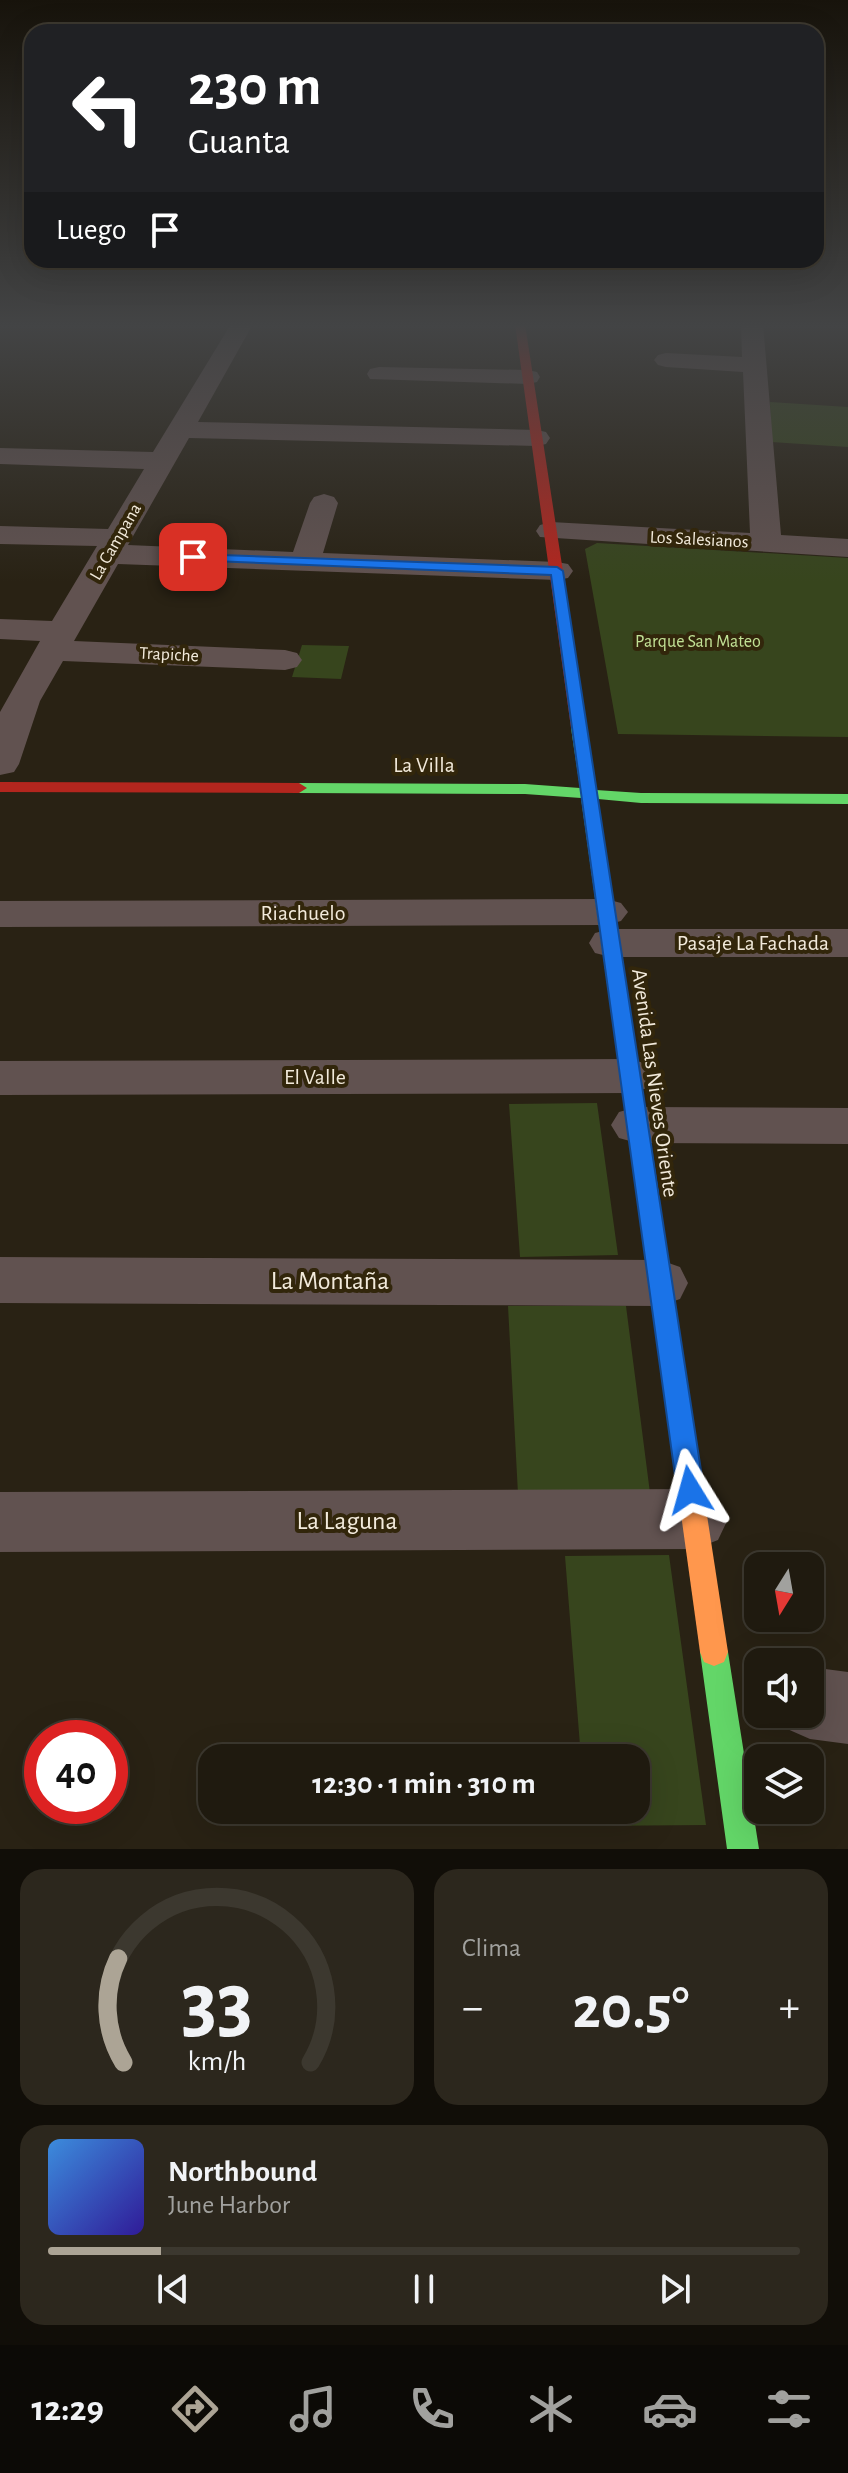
<!DOCTYPE html>
<html lang="es">
<head>
<meta charset="utf-8">
<style>
  :root { --surface:#1f1a0f; --page:#2c271d; --text:#f1f3f6; --muted:#a1a19e; --line:#3c382f; --accent:#aca495 }
  body { margin:0; font-family:"Alegreya Sans",sans-serif; background:var(--page); color:var(--text); height:100vh; display:flex; flex-direction:column; font-size:30px; white-space:nowrap }
  * { box-sizing:border-box; margin:0 }
  p { font-size:26px; color:var(--muted) }
  .icon { flex:none; width:44px; height:44px; fill:none; stroke:currentColor; stroke-width:2; stroke-linecap:round; stroke-linejoin:round }
  .map { position:relative; height:1849px; overflow:hidden }
  .details { display:flex; flex-direction:column; gap:20px; padding:20px; background:#110e08; flex:1 }
  .details>* { flex:none }
  .hud { position:absolute; left:24px; top:24px; width:800px; height:244px; border-radius:24px; box-shadow:0 8px 32px #0002,0 0 0 2px var(--line); background:#202124; color:#fff; overflow:hidden }
  .needle { width:52px; rotate:191deg }
  .controls { position:absolute; left:744px; top:1552px; display:grid; gap:16px }
  .controls a { display:grid; place-items:center; width:80px; height:80px; border-radius:16px; background:var(--surface); box-shadow:0 8px 32px #0002,0 0 0 2px var(--line); font-size:40px }
  .speed { position:absolute; left:24px; top:1720px; display:flex; gap:16px; font-size:40px; font-weight:700; text-align:center }
  .speed>* { display:grid; place-content:center; width:104px; height:104px; border-radius:50%; background:var(--surface); box-shadow:0 8px 32px #0002,0 0 0 2px var(--line); line-height:1 }
  .speed .limit { border:12px solid #d22; background:#fff; color:#111 }
  .pin { position:absolute; display:grid; place-items:center; width:68px; height:68px; color:#fff; margin:-34px; border-radius:16px; box-shadow:0 4px 12px #0006 }
  .me { position:absolute; width:88px; margin:-44px; rotate:352deg; stroke-linejoin:round; filter:drop-shadow(0 0 6px #0008) }
  .turn { display:flex; align-items:center; gap:28px; height:168px; padding:0 32px; font-size:36px }
  .turn .icon { width:104px; height:104px; stroke-width:2.5 }
  .turn b { display:block; font-size:56px; line-height:68px }
  .then { display:flex; align-items:center; height:76px; padding:0 32px; background:#0003; gap:16px; font-size:30px }
  .big { font-size:60px; font-weight:600; line-height:1.1 }
  .details .widget { flex:1; display:flex; flex-direction:column; justify-content:center; gap:12px; min-width:0; padding:0 28px; border-radius:24px; background:var(--page) }
  .details .dial { align-items:center; gap:0 }
  .dial svg { height:208px; overflow:visible; fill:none; stroke:var(--line); stroke-width:7; stroke-linecap:round; text-anchor:middle }
  .dial text { fill:var(--text); stroke:none }
  .song { display:flex; align-items:center; gap:24px }
  .cover { width:96px; height:96px; border-radius:12px; background:linear-gradient(135deg,hsl(210 70% 55%),hsl(250 70% 35%)) }
  .played { height:8px; border-radius:4px; background:linear-gradient(90deg,var(--accent) 15%,var(--line) 15%) }
  .keys { display:flex; justify-content:space-around; direction:ltr }
  .heat { display:flex; justify-content:space-between; align-items:center; font-size:44px; direction:ltr }
  .details .tiles { flex:1; display:grid; gap:20px; grid-template-columns:1fr 1fr }
  .widget:last-child { grid-column:span 2 }
  .trip { position:absolute; left:198px; top:1744px; width:452px; height:80px; border-radius:24px; background:var(--surface); box-shadow:0 8px 32px #0002,0 0 0 2px var(--line); font-weight:600; line-height:80px; text-align:center }
  .tabs { display:flex; height:128px; justify-content:space-around; align-items:center; background:#0c0a06; color:var(--muted) }
  .tabs .icon { width:56px; height:56px }
  .tabs .on { color:var(--accent) }
  .tabs b { font-size:36px; color:var(--text) }
  .map>svg:first-child { display:block }
  .green { fill:#37451d }
  .lines { fill:none; stroke-linecap:round; stroke-linejoin:round }
  .street { fill:#615250; fill-rule:evenodd }
  .fast { fill:#63d668; fill-rule:evenodd }
  .slow { fill:#ff974d; fill-rule:evenodd }
  .jam { fill:#b3261e; fill-rule:evenodd }
  .route { fill:#1a73e8; stroke:#114b97; stroke-width:2 }
  .labels { text-anchor:middle; dominant-baseline:central; stroke-width:8; stroke-linejoin:round; paint-order:stroke }
  .far-street-label { font-size:18px; fill:#f2eadb; stroke:#32260b }
  .far-park-label { font-size:18px; fill:#c1e195; stroke:#32260b }
  .street-label { font-size:22px; fill:#f2eadb; stroke:#32260b }
  .near-street-label { font-size:26px; fill:#f2eadb; stroke:#32260b }
</style>
</head>
<body>
<div class="map">
<svg width="848" height="1849" viewBox="0 0 848 1849">
  <rect width="100%" height="100%" fill="#292214"/>
  <path class="green" d="M770,402L848,407V447L771,442Z
    M597,543L848,558V737L618,734L585,549Z
    M302,645L349,646L341,679L292,677Z
    M597,1103L618,1255L520,1257L509,1104Z
    M508,1306H626L650,1493L518,1494Z
    M669,1555L706,1825L587,1826L586,1810H636V1758H581L565,1556Z"/>
  <g class="lines">
    <path class="street" d="M231,324H253L198,422L537,430L546,432L550,438L546,444L537,446L189,438L128,545L293,552L310,503L314,497L324,494L334,497L338,503L323,553L557,562L568,564L573,571L568,578L557,580L118,564L74,641L285,650L297,653L302,660L297,667L285,670L63,661L40,701L19,764L14,772L0,775V712L40,641L0,639V619L52,621L97,546L0,544V526L108,529L144,469L0,464V448L153,452Z
      M741,324H763L781,535L848,539V557L540,537L536,531L540,525L551,522L750,533L743,372L666,367L658,365L654,360L658,355L666,353L742,357Z
      M379,367L528,370L537,372L540,377L537,382L528,384L370,379L367,374L370,369Z
      M606,899L621,903L628,912L621,921L606,925L0,927V901Z
      M611,929H848V957H611L595,953L589,943L595,933Z
      M630,1059L647,1064L655,1076L647,1088L630,1093L0,1095V1061Z
      M637,1107L848,1108V1144L637,1143L619,1138L611,1125L619,1112Z
      M0,1257L660,1260L680,1267L688,1283L680,1299L660,1306L0,1303Z
      M695,1489L718,1498L728,1519L718,1540L695,1549L0,1552V1492Z
      M810,1667L848,1672V1744L810,1739L785,1728L779,1714H810Z"/>
    <path class="fast" d="M579,723L587,728L596,790L641,793L848,794V804L641,803L598,799L689,1398L686,1406L677,1409L668,1406L665,1398L581,798L525,794L299,793L291,788L299,783L525,784L580,788L571,728Z
      M714,1638L724,1642L728,1652L759,1849H727L700,1652L704,1642Z"/>
    <path class="slow" d="M677,1387L686,1390L689,1398L728,1652L724,1662L714,1666L704,1662L700,1652L665,1398L668,1390Z"/>
    <path class="jam" d="M515,324H525L587,728L579,733L571,728Z
      M0,782L299,783L307,788L299,793L0,792Z"/>
  </g>
  <linearGradient id="sky" x2="0" y2="1"><stop stop-color="#17130b"/><stop offset="0.56" stop-color="#434445"/><stop offset="1" stop-color="#434445" stop-opacity="0"/></linearGradient>
  <rect width="848" height="582" fill="url(#sky)"/>
  <path class="route" d="M193,554L557,567L563,571L704,1490L700,1498L690,1502L681,1498L677,1490L551,575L188,560V555Z"/>
  <g class="labels">
    <g class="far-street-label">
      <text transform="translate(699 540) rotate(3)">Los Salesianos</text>
      <text transform="translate(116 542) rotate(-60)">La Campana</text>
      <text transform="translate(169 655) rotate(3)">Trapiche</text>
    </g>
    <g class="far-park-label">
      <text x="698" y="642">Parque San Mateo</text>
    </g>
    <g class="street-label">
      <text x="424" y="765">La Villa</text>
      <text x="303" y="913">Riachuelo</text>
      <text x="753" y="943">Pasaje La Fachada</text>
      <text x="315" y="1077">El Valle</text>
      <text transform="translate(655 1083) rotate(82)">Avenida Las Nieves Oriente</text>
    </g>
    <g class="near-street-label">
      <text x="330" y="1281">La Montaña</text>
      <text x="347" y="1521">La Laguna</text>
    </g>
  </g>
</svg>
<div class="controls">
<a><svg class="needle" viewBox="-14 -14 28 28"><path d="M0-13l5 13h-10z" fill="#e53935"/><path d="M0 13l5-13h-10z" fill="#a1a19e"/></svg></a>
<a><svg class="icon" aria-label="sound" viewBox="0 0 24 24"><path d="M4 9h4l5-4v14l-5-4H4zM17 9q2 3 0 6"/></svg></a>
<a><svg class="icon" aria-label="layers" viewBox="0 0 24 24"><path d="M12 4l9 5-9 5-9-5zM3 14l9 5 9-5"/></svg></a>
</div>
<div class="speed"><div class="limit">40</div></div>
<div class="pin" style="left:193px;top:557px;background:#d93025"><svg class="icon" aria-label="arrive" viewBox="0 0 24 24"><path d="M6 21V4h12l-3 4 3 4H6"/></svg></div>
<svg class="me" style="left:690px;top:1490px" viewBox="-20 -20 40 40"><path d="M0-17L14 15 0 8-14 15z" fill="#1a73e8" stroke="#fff" stroke-width="4"/></svg>
<div class="trip">12:30 · 1 min · 310 m</div>
<div class="hud">
<div class="turn"><svg class="icon" aria-label="left" viewBox="0 0 24 24"><path d="M17 20v-9H6M10 6l-5 5 5 5"/></svg><div><b>230 m</b>Guanta</div></div>
<div class="then">Luego<svg class="icon" aria-label="arrive" viewBox="0 0 24 24"><path d="M6 21V4h12l-3 4 3 4H6"/></svg></div>
</div>
</div>
<section class="details">
<div class="tiles">
<div class="widget dial"><svg viewBox="0 0 100 80">
<path d="M14 69A42 42 0 1 1 86 69"/>
<path d="M14 69A42 42 0 0 1 12 29" stroke="#aca495"/>
<text x="50" y="56" font-size="32" font-weight="700">33</text>
<text x="50" y="72" font-size="11">km/h</text>
</svg></div>
<div class="widget"><p>Clima</p>
<div class="heat"><a>−</a><b class="big">20.5°</b><a>+</a></div>
</div>
<div class="widget">
<div class="song"><i class="cover"></i><div><b>Northbound</b><p>June Harbor</p></div></div>
<div class="played"></div>
<div class="keys"><svg class="icon" aria-label="previous" viewBox="0 0 24 24"><path d="M18 5L8 12l10 7zM5 5v14"/></svg><svg class="icon" aria-label="pause" viewBox="0 0 24 24"><path d="M8 5v14M16 5v14"/></svg><svg class="icon" aria-label="next" viewBox="0 0 24 24"><path d="M6 5l10 7-10 7zM19 5v14"/></svg></div>
</div>
</div>
</section>
<nav class="tabs">
<b>12:29</b>
<svg class="icon on" aria-label="directions" viewBox="0 0 24 24"><path d="M12 3l9 9-9 9-9-9zM9 14v-3h6M13 9l2 2-2 2"/></svg>
<svg class="icon" aria-label="music" viewBox="0 0 24 24"><path d="M9 18V5l10-2v13"/><circle cx="6" cy="18" r="3"/><circle cx="16" cy="16" r="3"/></svg>
<svg class="icon" aria-label="phone" viewBox="0 0 24 24"><path d="M5 4h4l2 5-3 2q2 4 5 5l2-3 5 2v4C11 20 4 13 5 4z"/></svg>
<svg class="icon" aria-label="climate" viewBox="0 0 24 24"><path d="M12 3v18M4 7l16 10M4 17L20 7"/></svg>
<svg class="icon" aria-label="car" viewBox="0 0 24 24"><path d="M5 17H2v-5l4-1 3-4h7l3 4 3 1v5h-3M9 17h6M6 11h13"/><circle cx="7" cy="17" r="2"/><circle cx="17" cy="17" r="2"/></svg>
<svg class="icon" aria-label="filters" viewBox="0 0 24 24"><path d="M4 7h16M4 17h16"/><circle cx="9" cy="7" r="2"/><circle cx="15" cy="17" r="2"/></svg>
</nav>
</body>
</html>
